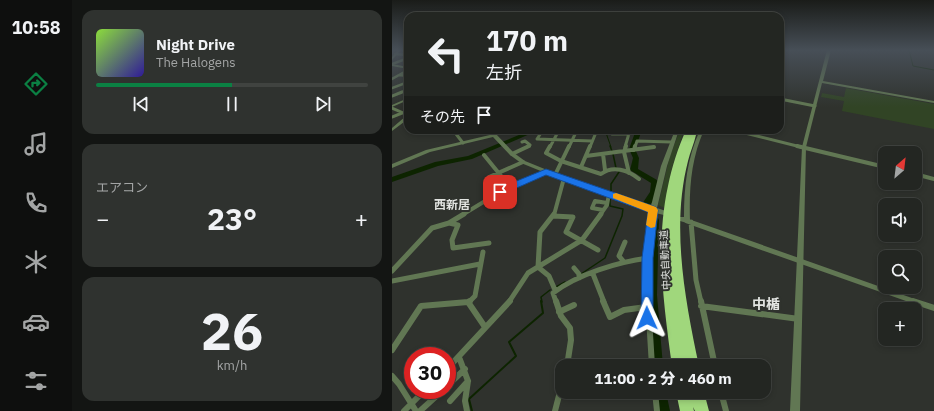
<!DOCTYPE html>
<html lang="ja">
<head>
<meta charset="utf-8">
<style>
  :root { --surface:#232622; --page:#2f322f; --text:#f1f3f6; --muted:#a3a5a5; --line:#404340; --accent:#0b8043 }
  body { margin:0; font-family:"IBM Plex Sans","Noto Sans JP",sans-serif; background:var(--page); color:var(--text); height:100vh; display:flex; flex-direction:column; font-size:15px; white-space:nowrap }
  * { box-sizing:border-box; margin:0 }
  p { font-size:13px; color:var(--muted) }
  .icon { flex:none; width:22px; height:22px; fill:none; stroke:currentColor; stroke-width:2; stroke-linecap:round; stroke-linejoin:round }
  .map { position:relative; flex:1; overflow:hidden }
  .drawer { display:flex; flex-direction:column; gap:10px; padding:10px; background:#131513; width:320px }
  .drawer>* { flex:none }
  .top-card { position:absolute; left:12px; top:12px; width:380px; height:122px; border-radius:12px; box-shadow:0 2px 6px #0003,0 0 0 1px var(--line); background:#232622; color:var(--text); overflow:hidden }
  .needle { width:26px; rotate:28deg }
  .buttons { position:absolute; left:486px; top:146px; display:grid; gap:8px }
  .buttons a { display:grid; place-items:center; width:44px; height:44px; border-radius:8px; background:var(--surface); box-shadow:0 2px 6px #0003,0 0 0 1px var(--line); font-size:20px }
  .speed { position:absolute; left:12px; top:347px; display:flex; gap:8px; font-size:20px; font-weight:700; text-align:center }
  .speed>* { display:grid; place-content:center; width:52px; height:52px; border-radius:50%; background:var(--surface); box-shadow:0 2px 6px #0003,0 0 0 1px var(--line); line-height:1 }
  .speed .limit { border:6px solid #d22; background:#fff; color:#111 }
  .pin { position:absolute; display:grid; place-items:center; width:34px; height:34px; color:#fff; margin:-17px; border-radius:8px; box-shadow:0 2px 6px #0006 }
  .me { position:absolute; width:44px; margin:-22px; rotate:359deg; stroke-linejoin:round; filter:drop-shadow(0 0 3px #0008) }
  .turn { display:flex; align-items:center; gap:14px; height:84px; padding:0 16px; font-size:18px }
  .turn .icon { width:52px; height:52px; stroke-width:2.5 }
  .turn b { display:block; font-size:28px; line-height:34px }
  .then { display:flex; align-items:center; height:38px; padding:0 16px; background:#0003; gap:8px; font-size:15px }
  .big { font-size:30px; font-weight:800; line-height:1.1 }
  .drawer .tile { flex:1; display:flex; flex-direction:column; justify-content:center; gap:6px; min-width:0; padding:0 14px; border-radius:12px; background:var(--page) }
  .drawer .dial { align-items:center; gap:0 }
  .dial b { font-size:52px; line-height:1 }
  .song { display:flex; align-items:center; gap:12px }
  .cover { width:48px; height:48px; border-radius:6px; background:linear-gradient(135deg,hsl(90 70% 55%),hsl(250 70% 35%)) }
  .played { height:4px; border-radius:2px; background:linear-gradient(90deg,var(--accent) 50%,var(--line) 50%) }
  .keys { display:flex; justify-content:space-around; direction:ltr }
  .heat { display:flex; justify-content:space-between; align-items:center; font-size:22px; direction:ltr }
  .trip { position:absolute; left:163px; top:359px; width:216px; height:40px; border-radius:12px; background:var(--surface); box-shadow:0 2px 6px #0003,0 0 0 1px var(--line); font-weight:800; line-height:40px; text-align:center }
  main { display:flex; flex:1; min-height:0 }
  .tab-bar { display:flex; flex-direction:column; width:72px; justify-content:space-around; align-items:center; background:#0e0f0e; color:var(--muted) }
  .tab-bar .icon { width:28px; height:28px }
  .tab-bar .current { color:var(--accent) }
  .tab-bar b { font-size:18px; color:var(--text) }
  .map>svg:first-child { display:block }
  .green { fill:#314425 }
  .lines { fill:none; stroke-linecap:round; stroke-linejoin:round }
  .stream-far2 { stroke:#0d2400; stroke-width:1 }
  .stream-far1 { stroke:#0d2400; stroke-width:1.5 }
  .stream { stroke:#0d2400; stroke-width:2 }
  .river { fill:#0d2400; fill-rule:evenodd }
  .minor-far4 { stroke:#617753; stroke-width:2.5 }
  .minor-far3 { stroke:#617753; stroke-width:3 }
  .minor-far2 { stroke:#617753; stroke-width:4 }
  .minor-far1 { stroke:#617753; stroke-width:5 }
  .minor { stroke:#617753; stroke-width:6 }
  .tertiary { fill:#617753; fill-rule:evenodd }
  .motorway { fill:#a0d77c; fill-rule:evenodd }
  .route { fill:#1a73e8; stroke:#114b97 }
  .slow { fill:#f59e0b }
  .labels { text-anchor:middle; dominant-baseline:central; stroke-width:4; stroke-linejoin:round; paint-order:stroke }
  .street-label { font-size:10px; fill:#e2e4e1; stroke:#2f322d }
  .quarter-label { font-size:12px; font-weight:bold; fill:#e2e4e1; stroke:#2f322d }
  .near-quarter-label { font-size:14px; font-weight:bold; fill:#e2e4e1; stroke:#2f322d }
</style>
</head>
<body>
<main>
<nav class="tab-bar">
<b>10:58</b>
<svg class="icon current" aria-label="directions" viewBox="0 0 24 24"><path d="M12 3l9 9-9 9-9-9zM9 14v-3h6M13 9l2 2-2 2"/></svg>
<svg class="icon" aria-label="music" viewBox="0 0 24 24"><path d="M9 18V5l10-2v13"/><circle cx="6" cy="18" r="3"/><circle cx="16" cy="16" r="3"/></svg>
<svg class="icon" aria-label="phone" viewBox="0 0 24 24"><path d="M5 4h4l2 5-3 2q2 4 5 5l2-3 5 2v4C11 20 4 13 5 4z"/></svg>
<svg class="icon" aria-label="climate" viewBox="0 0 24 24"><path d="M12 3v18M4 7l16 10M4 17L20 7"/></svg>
<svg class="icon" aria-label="car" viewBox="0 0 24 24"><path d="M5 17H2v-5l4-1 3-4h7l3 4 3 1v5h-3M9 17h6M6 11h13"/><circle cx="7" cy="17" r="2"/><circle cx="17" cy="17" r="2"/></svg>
<svg class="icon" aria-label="filters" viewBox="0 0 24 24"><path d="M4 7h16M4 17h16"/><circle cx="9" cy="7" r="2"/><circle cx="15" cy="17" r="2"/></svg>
</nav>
<section class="drawer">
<div class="tile">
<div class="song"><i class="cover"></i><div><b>Night Drive</b><p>The Halogens</p></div></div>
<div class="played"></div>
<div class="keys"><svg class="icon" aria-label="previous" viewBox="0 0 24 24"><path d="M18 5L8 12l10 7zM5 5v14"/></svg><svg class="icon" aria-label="pause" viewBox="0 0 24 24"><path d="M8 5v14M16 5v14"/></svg><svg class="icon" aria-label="next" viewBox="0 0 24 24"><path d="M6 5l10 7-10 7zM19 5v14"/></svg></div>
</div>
<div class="tile"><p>エアコン</p>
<div class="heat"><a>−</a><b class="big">23°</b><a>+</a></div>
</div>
<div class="tile dial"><b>26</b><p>km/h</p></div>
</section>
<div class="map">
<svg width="542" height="411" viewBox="0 0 542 411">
  <rect width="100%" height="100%" fill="#2f322d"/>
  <path class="green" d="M454,88L542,104V129L450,111L452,101L429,97L430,93L452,97Z
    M288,130H292L279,171L273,208L266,205L278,156Z"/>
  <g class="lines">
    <path class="stream-far2" d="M517,50L521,66L542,70
      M213,130L219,147"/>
    <path class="stream-far1" d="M218,146L220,151
      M221,154L224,168
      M219,193V184L227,172
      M189,274L213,258L230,216L231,209L218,206V198
      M164,287L173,282
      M150,302L149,297L158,290"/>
    <path class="stream" d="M80,411L77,399L124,356L117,342L151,313L149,301"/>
    <path class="river" d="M139,130H147L80,159L46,166L0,182V177L43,162L76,156Z
      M244,130H250L243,149L247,158L246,169L265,180C269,189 263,203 254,207L250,204L258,192L259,183L238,170L241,158L237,149Z
      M263,217L266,218L267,220L265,295L271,366H259L255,295L259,220L260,218Z
      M262,392H274L278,411H264Z"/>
    <path class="minor-far4" d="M3,54L16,55
      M0,64L16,58
      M7,75L16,76
      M0,79L16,70
      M0,88L16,82
      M8,93L16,89"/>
    <path class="minor-far3" d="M0,96L10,92
      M388,99L423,106
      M0,108L16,115
      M0,117L10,113
      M61,130L71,143
      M151,130L145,139L200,141
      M221,130L220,134H237
      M341,130L409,147
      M130,142L133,141L138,145L135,147
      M158,147L167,130
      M177,147L185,130
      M198,147L205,130
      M233,147L238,130
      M243,147L245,141L279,142"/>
    <path class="minor-far2" d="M158,146L154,153L169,161L209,174C221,165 236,170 247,179
      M234,146L232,152L237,173
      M405,146L493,167
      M242,150L243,146
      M120,154L137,146
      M211,154L213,170
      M92,155L118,187
      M194,156L262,147
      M189,167L198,146
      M523,174L542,179
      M163,175L177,146
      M97,177L131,162
      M211,210L200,208L203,201L215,203
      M70,215L108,192L154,172
      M162,215L172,178
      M208,215L215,205L217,194
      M260,215L261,210"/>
    <path class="minor-far1" d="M162,214L148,232L146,267L157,276L163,290
      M161,216L181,217L174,232L206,250
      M295,221L524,302
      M299,222L304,280L309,302
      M57,223L66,225L60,240L61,248L97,243
      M232,262L227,256L233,242
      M182,268L187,274V278
      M0,271L40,228L57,223L72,214
      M201,274L212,302
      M0,281L88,264
      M77,302L83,296L91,252
      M117,302L136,273L190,240L209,214
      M164,302L161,293C186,274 226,262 256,258
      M256,302L257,249L261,214"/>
    <path class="minor" d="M78,301L76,302L93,327
      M164,301L169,316L178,328L179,340L175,366
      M211,301L218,317L232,310L254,307
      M256,301L260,366
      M309,301L323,366
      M521,301L542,308
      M309,306L407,319
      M167,312L182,305
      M0,350L29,306L76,302
      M67,357L76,381L73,401L75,411
      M55,369L118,301
      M0,376L7,384L24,411
      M55,386L73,369
      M263,392L265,411
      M329,392L334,411
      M58,401L76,381
      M12,411L33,390
      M28,411L51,390
      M163,411L170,384"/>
    <path class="tertiary" d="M6,50H9L0,60V57Z
      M435,50H439L431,81L542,101V103L430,83L414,147L408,411H398L410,147Z
      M0,64L16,67V69L0,66Z
      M16,98V100L0,107V105Z
      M14,116H16V119L0,131V128Z
      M283,130H287L275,166L265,208L274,211L275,213L274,215H272L259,212L258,211L161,176L129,163L118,155L101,137L38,152L0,168V164L34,150L102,134H104L122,153L133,161L165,174L259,206L269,166Z
      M308,130H312C299,159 297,189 298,221L297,223H295L288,221L287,219L288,217H292C292,187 295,158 308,130Z"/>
    <path class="motorway" d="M294,130H300L299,133L304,135C302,144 298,152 296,161C279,227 293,300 307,366H280C272,307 263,245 276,186C280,166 286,148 294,130Z
      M284,392H312L317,411H303L301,407L302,411H288Z"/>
  </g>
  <linearGradient id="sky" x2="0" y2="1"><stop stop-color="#1a1c19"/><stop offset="0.47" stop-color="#474f57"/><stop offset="1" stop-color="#474f57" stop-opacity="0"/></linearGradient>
  <rect width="542" height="107" fill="url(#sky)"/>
  <path class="route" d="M154,169L264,207L266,210L261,258V318L259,323L255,324L251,323L249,318L250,258L256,212L154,175L111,194H105L104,192L105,189Z"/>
  <path class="slow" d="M224,193L264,207L266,210L263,227L259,228L254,225L256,212L221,198V194Z"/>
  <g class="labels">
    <g class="street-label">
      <text transform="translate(273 260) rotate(-93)">中央自動車道</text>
    </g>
    <g class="quarter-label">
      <text x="60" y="204">西新居</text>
    </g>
    <g class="near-quarter-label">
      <text x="374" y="304">中楯</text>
    </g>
  </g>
</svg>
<div class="buttons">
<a><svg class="needle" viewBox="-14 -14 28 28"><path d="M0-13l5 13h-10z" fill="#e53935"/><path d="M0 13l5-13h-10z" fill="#a3a5a5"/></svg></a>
<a><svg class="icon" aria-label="sound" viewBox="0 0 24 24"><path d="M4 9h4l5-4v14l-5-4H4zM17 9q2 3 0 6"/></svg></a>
<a><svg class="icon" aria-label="search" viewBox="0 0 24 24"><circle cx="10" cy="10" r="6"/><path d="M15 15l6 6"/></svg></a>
<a>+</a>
</div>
<div class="speed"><div class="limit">30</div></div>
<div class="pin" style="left:108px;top:192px;background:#d93025"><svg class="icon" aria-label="arrive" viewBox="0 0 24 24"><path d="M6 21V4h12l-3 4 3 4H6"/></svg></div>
<svg class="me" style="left:255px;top:318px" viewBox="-20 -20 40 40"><path d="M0-17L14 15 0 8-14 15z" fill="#1a73e8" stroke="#fff" stroke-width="4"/></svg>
<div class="trip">11:00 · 2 分 · 460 m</div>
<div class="top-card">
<div class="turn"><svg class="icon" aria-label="left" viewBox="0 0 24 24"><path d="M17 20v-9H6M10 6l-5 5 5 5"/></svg><div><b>170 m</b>左折</div></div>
<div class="then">その先<svg class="icon" aria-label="arrive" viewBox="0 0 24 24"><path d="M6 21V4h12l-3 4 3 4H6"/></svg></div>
</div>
</div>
</main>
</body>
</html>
